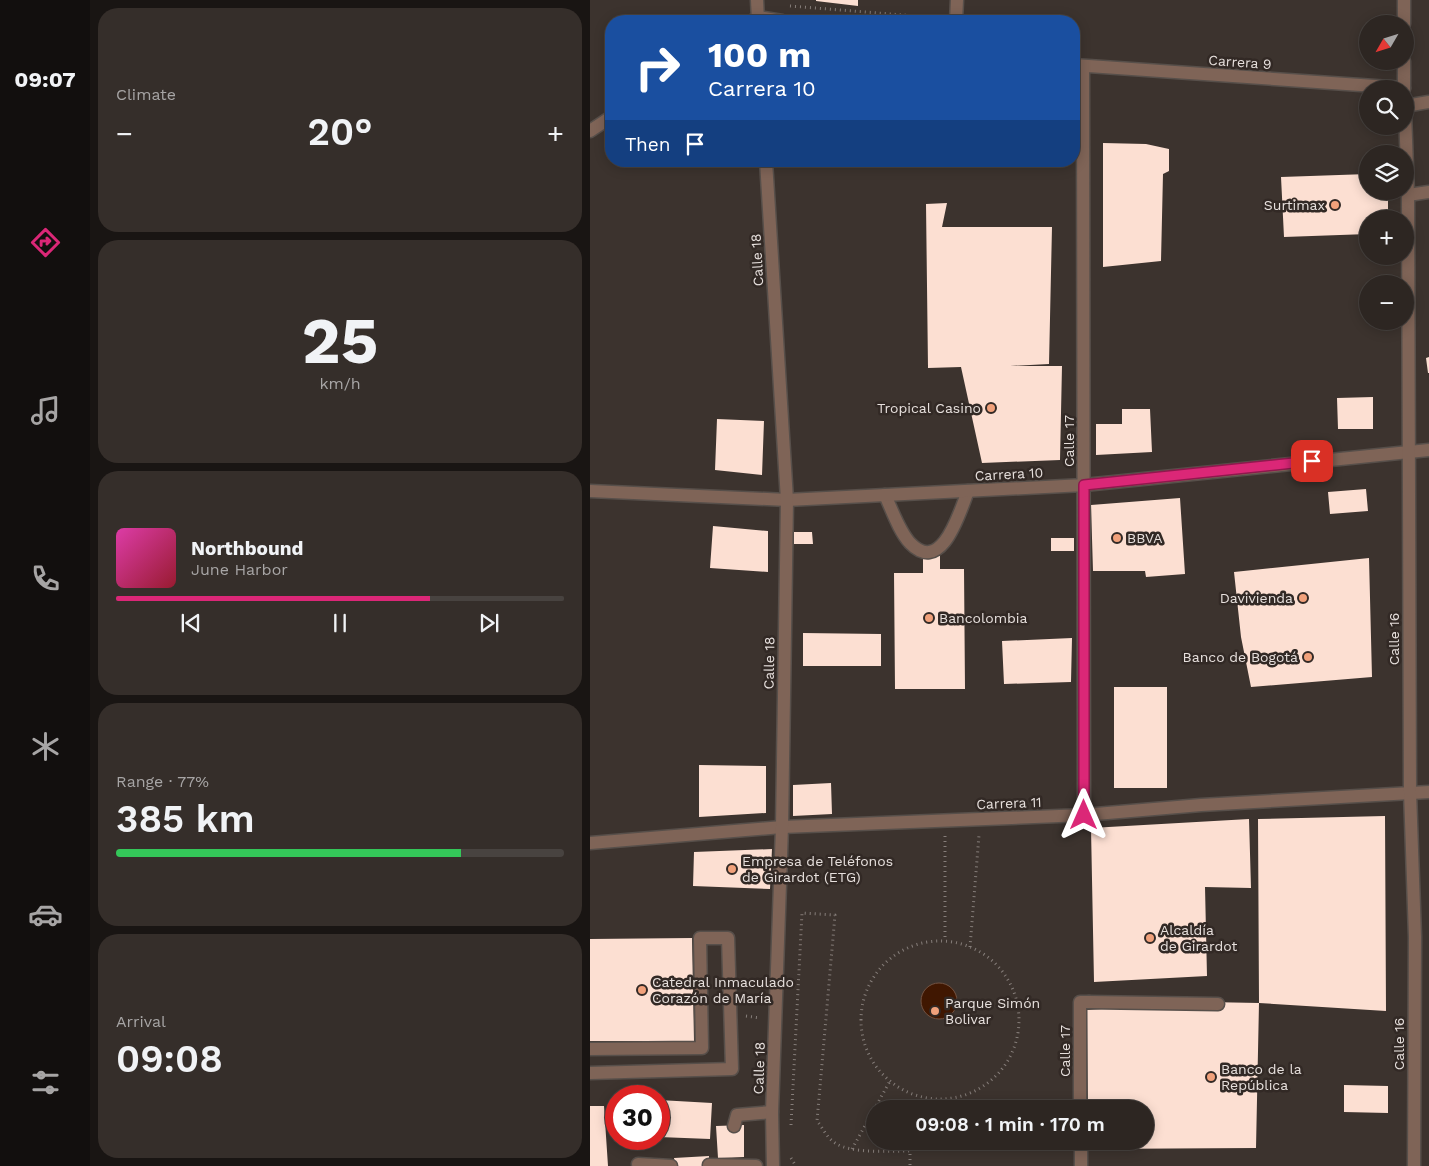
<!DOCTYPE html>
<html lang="en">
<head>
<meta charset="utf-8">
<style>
  :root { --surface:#2d2622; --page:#352e2a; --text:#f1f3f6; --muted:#a7a5a5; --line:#484340; --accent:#db2777 }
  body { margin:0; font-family:"Work Sans",sans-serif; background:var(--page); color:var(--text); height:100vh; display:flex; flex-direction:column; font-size:19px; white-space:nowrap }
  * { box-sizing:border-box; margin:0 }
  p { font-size:16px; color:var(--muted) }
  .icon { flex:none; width:28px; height:28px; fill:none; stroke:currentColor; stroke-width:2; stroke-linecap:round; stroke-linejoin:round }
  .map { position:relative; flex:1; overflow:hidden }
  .drawer { display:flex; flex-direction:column; gap:8px; padding:8px; background:#191513; width:500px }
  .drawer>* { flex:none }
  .hud { position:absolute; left:15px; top:15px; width:475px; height:152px; border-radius:20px; box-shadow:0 2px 12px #0003,0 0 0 1px var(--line); background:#1a4fa0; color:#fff; overflow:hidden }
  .needle { width:32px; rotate:231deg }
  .tools { position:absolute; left:769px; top:15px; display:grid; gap:10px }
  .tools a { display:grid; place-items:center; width:55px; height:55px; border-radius:50%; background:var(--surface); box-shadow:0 2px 12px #0003,0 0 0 1px var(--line); font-size:25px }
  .speed { position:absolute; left:15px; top:1085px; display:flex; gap:10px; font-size:25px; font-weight:700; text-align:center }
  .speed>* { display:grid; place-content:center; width:65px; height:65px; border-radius:50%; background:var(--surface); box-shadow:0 2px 12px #0003,0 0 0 1px var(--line); line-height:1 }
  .speed .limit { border:8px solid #d22; background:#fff; color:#111 }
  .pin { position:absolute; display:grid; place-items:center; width:42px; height:42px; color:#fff; margin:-21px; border-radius:10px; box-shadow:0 2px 8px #0006 }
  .me { position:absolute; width:55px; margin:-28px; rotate:0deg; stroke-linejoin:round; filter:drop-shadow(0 0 4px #0008) }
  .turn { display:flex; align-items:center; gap:18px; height:105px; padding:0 20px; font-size:22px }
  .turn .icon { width:65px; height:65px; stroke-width:2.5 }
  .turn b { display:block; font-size:35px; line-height:42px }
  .then { display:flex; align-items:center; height:48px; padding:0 20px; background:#0003; gap:10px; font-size:19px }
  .big { font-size:38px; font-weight:600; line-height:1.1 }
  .drawer .widget { flex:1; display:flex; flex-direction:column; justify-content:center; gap:8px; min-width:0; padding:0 18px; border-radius:20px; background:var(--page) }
  .drawer .dial { align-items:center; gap:0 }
  .dial b { font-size:65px; line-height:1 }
  .song { display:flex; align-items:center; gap:15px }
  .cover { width:60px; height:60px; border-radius:8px; background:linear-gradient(135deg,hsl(320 70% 55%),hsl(350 70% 35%)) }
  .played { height:5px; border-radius:2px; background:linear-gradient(90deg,var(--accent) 70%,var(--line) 70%) }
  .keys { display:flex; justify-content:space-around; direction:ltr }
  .heat { display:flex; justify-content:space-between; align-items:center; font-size:28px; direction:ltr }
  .charge { height:8px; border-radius:4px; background:linear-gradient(90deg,#34c759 77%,var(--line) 0) }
  .trip { position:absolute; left:276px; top:1100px; width:288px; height:50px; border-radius:25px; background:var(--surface); box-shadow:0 2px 12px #0003,0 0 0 1px var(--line); font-weight:600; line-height:50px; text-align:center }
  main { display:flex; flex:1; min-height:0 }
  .menu { display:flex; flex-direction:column; width:90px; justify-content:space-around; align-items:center; background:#120f0e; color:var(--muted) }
  .menu .icon { width:35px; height:35px }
  .menu .current { color:var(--accent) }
  .menu b { font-size:22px; color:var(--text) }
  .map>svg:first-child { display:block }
  .water { fill:#401701; stroke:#725343 }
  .building { fill:#fcdfd2 }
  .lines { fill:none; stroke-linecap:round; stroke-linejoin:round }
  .service-casing { stroke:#574f4a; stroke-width:15 }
  .pedestrian-casing { stroke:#574f4a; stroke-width:15 }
  .minor-casing { stroke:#574f4a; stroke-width:15 }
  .tertiary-casing { stroke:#574f4a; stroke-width:15 }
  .path { stroke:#867e7a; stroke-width:3; stroke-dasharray:1 4; stroke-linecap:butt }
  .service { stroke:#7f6457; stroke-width:12 }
  .pedestrian { stroke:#7f6457; stroke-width:12 }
  .minor { stroke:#7f6457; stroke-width:12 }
  .tertiary { stroke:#7f6457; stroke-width:12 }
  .route-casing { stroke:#8e194d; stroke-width:12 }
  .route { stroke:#db2777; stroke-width:9 }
  .poi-dot { fill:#f1a17b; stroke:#322925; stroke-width:2 }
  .labels { text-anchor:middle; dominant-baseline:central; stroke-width:5; stroke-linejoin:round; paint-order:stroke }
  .street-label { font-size:14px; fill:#e7e0dd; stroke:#322925 }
  .poi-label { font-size:14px; fill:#e7e0dd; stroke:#322925; text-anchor:start }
</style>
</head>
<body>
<main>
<nav class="menu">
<b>09:07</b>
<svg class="icon current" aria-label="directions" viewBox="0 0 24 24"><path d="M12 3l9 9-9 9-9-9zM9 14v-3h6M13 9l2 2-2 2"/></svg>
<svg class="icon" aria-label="music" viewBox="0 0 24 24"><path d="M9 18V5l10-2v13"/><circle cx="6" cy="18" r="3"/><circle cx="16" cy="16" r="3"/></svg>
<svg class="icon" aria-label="phone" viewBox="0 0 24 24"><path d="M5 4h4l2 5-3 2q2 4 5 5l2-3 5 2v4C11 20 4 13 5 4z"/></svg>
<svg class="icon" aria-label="climate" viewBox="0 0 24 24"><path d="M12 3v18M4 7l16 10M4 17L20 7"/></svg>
<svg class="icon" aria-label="car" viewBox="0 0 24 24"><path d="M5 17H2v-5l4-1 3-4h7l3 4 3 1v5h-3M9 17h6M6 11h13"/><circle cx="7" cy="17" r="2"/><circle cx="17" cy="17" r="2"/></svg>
<svg class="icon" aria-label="filters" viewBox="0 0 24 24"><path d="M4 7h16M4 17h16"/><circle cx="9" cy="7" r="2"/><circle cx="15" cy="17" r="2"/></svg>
</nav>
<section class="drawer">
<div class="widget"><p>Climate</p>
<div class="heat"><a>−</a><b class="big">20°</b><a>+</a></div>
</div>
<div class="widget dial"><b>25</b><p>km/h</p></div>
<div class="widget">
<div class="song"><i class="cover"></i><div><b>Northbound</b><p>June Harbor</p></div></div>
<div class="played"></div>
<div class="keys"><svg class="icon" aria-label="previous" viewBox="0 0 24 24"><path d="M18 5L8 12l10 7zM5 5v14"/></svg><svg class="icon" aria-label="pause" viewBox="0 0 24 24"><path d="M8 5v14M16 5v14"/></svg><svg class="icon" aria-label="next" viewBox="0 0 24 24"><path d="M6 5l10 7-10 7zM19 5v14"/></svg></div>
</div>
<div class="widget"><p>Range · 77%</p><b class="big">385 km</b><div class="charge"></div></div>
<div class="widget"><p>Arrival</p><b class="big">09:08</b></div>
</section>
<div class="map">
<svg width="839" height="1166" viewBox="0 0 839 1166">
  <rect width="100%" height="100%" fill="#3c332e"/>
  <path class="water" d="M331 1001a18 18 0 1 1 36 0a18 18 0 1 1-36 0Z"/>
  <path class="building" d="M226,0H268V6L226,1Z
    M513,143L556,144L579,149V171L573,174L571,261L513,267Z
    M778,174V191H798V219H778V234L694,237L691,177Z
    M357,203L352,227H462L459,364L420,366H472L470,460L392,463L371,367L338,368L336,204Z
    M839,357V373H838L836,358Z
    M783,397V429H748L747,398Z
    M532,409H560L562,452L506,455V424H532Z
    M127,419L174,421L172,475L125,470Z
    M776,489L778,511L740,514L738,492Z
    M590,498L595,574L556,577L555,571H503L501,505Z
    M123,526L178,531V572L120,568Z
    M204,532H222L223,544H204Z
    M461,538H484V551H461Z
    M333,556H350V569H374L375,689H305L304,573H333Z
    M779,558L782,677L661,687L651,637L644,572Z
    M213,633L291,634V666H213Z
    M482,638L481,682L414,684L412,641Z
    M524,687H577V788H524Z
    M109,765L176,766V813L109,817Z
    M241,783L242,814L203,816V785Z
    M795,816L796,1011L669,1003L668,819Z
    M659,819L661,888L615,887L617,976L504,982L501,828Z
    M182,849L180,889L103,886L104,852Z
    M102,938L104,1041H0V939Z
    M617,1002L669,1003L666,1148L498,1149V1141H555V1109H498L497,1010Z
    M754,1085L798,1086V1113L754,1112Z
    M69,1100L122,1103L120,1139L69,1137Z
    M0,1106H14L18,1166H0Z
    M154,1125V1157L128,1158L126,1126Z
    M119,1156V1166H85L84,1158Z"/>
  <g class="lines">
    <defs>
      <path id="service" d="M815,106L839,102
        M295,495C302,510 309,531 320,543C352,576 370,511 378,491
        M499,1002L628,1004
        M144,1126L147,1115L182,1112
        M48,1164L81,1166
        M119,1165L166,1166"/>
      <path id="pedestrian" d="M0,1049L112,1048L110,938H138L142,1069L0,1073"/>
      <path id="minor" d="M162,21L168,17L192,21
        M366,21L367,0
        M484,65L814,88
        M493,66L494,815
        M0,131L21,117
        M818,195L839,192
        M0,491L197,500L494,485L839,450
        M0,843L192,827L494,815L611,805L839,792
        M490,1109V1002H499
        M491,1141V1166"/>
      <path id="tertiary" d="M167,0L168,21
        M814,24V0
        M814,61V89
        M815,112L818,195L820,792L825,937L824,1166
        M176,161L197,500L192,827L182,1112L183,1166"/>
    </defs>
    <use href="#service" class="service-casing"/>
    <use href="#pedestrian" class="pedestrian-casing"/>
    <use href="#minor" class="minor-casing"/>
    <use href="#tertiary" class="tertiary-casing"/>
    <path class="path" d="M200,6L351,18
      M355,836V941
      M271 1020a79 79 0 1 1 158 0a79 79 0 1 1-158 0Z
      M380,947L389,835
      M156,1016L170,1018
      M201,1125L212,913L245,915L227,1121C233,1128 237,1138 245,1143C262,1154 300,1151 320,1151V1166
      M262,1149L300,1081
      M201,1158L206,1166"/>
    <use href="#service" class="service"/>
    <use href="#pedestrian" class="pedestrian"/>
    <use href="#minor" class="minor"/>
    <use href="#tertiary" class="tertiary"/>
  </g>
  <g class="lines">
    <defs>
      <path id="route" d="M494,815V485L722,461"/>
    </defs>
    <use href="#route" class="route-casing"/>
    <use href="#route" class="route"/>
  </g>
  <g class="poi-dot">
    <circle cx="745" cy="205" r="5"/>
    <circle cx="401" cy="408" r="5"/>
    <circle cx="527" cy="538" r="5"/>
    <circle cx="713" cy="598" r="5"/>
    <circle cx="339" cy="618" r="5"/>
    <circle cx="718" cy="657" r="5"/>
    <circle cx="142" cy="869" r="5"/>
    <circle cx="560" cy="938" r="5"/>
    <circle cx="52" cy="990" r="5"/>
    <circle cx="345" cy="1011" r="5"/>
    <circle cx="621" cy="1077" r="5"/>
  </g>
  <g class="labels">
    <g class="street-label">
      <text transform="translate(650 62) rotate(4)">Carrera 9</text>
      <text transform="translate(167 260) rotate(-93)">Calle 18</text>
      <text transform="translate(479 441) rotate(-90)">Calle 17</text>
      <text transform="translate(419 474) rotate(-3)">Carrera 10</text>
      <text transform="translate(804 639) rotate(-90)">Calle 16</text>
      <text transform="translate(179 663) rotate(-89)">Calle 18</text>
      <text transform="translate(419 803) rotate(-2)">Carrera 11</text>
      <text transform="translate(809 1044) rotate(-90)">Calle 16</text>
      <text transform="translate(475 1051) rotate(-90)">Calle 17</text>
      <text transform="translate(169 1068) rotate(-88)">Calle 18</text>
    </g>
    <g class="poi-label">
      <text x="735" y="205" text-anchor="end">Surtimax</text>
      <text x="391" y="408" text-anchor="end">Tropical Casino</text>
      <text x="537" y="538">BBVA</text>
      <text x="703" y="598" text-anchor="end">Davivienda</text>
      <text x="349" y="618">Bancolombia</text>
      <text x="708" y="657" text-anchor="end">Banco de Bogotá</text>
      <text x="152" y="861">Empresa de Teléfonos<tspan x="152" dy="16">de Girardot (ETG)</tspan></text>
      <text x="570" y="930">Alcaldía<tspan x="570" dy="16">de Girardot</tspan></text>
      <text x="62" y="982">Catedral Inmaculado<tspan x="62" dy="16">Corazón de María</tspan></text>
      <text x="355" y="1003">Parque Simón<tspan x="355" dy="16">Bolivar</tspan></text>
      <text x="631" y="1069">Banco de la<tspan x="631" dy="16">República</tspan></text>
    </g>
  </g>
</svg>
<div class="tools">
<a><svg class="needle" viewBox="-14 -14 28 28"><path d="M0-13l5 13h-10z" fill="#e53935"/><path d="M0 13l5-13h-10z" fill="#a7a5a5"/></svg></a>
<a><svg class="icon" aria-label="search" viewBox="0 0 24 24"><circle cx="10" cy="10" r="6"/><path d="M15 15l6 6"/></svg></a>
<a><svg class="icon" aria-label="layers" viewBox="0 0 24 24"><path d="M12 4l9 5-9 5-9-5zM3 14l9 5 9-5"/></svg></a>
<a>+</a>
<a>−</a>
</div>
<div class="speed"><div class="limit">30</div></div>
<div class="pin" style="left:722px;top:461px;background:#d93025"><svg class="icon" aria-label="arrive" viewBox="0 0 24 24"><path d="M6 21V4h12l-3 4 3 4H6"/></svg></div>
<svg class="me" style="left:494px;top:815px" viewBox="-20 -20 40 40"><path d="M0-17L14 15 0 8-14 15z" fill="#db2777" stroke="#fff" stroke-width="4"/></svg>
<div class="trip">09:08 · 1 min · 170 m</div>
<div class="hud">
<div class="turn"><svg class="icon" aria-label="right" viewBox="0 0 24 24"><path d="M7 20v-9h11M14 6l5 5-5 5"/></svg><div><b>100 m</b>Carrera 10</div></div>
<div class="then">Then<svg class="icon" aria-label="arrive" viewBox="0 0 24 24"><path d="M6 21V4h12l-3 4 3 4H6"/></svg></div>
</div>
</div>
</main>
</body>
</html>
